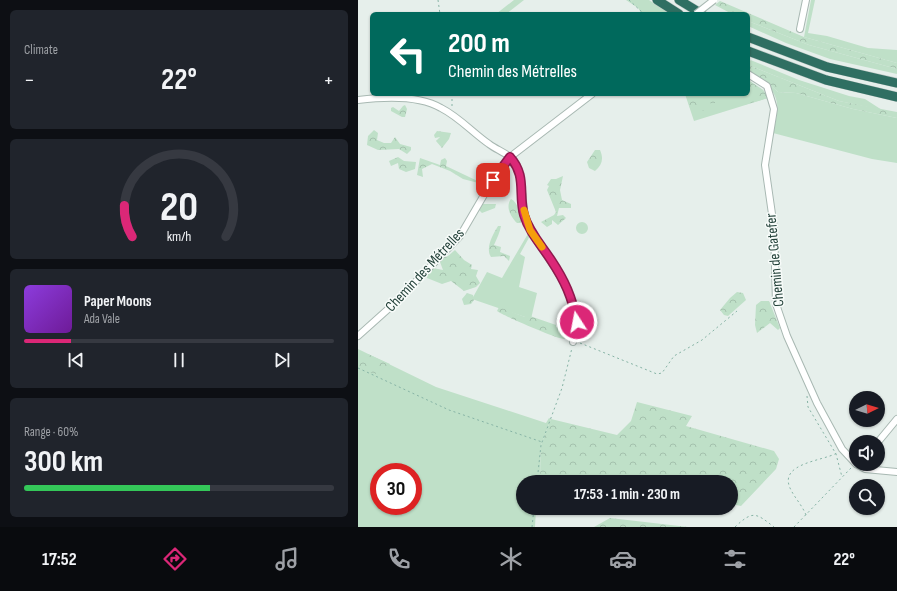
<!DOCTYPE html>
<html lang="en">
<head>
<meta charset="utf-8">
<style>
  :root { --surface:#171b24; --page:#20242c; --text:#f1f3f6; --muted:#9ea1a6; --line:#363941; --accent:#db2777 }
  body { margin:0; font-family:"Sofia Sans Condensed",sans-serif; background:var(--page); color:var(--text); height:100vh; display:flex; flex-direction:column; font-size:15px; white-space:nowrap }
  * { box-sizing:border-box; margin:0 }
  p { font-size:13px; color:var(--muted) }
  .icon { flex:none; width:22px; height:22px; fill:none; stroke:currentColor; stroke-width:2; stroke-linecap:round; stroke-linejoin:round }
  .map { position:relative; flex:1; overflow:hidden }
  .panel { display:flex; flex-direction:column; gap:10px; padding:10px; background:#0d0f14; width:358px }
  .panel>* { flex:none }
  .banner { position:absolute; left:12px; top:12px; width:380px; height:84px; border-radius:6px; box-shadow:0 1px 3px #0004; background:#00695c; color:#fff; overflow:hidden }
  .needle { width:26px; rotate:85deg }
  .tools { position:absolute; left:491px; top:391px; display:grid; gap:8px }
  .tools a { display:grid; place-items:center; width:36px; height:36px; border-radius:50%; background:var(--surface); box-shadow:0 1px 3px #0004; font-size:20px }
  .speed { position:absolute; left:12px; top:463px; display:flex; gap:8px; font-size:20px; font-weight:700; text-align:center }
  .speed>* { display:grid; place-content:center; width:52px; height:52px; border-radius:50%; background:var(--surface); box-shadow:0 1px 3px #0004; line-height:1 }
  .speed .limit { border:6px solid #d22; background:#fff; color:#111 }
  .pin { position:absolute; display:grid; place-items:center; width:34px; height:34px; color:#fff; margin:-17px; border-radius:8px; box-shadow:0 2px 6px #0006 }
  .me { position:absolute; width:44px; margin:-22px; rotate:349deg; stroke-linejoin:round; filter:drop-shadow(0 0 3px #0008) }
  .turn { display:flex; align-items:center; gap:14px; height:84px; padding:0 12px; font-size:18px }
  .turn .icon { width:52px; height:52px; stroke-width:2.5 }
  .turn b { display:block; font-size:28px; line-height:34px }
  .big { font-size:30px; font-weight:700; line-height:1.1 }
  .panel .card { flex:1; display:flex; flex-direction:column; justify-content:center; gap:6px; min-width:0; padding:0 14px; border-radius:6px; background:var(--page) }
  .panel .dial { align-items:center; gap:0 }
  .dial svg { height:104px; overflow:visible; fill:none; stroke:var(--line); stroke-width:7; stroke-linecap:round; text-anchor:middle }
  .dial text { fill:var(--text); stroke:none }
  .song { display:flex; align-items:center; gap:12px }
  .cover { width:48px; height:48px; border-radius:6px; background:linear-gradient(135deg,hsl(270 70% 55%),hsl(280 70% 35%)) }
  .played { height:4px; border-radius:2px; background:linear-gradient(90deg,var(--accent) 15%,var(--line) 15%) }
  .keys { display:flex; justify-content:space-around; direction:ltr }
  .heat { display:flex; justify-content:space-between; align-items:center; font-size:22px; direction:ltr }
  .charge { height:6px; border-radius:3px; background:linear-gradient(90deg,#34c759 60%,var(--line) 0) }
  .trip { position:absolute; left:158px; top:475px; width:222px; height:40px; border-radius:20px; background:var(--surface); box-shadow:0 1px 3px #0004; font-weight:700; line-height:40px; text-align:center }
  .menu { display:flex; height:64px; justify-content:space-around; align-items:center; background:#090b0e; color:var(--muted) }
  .menu .icon { width:28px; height:28px }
  .menu .selected { color:var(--accent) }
  .menu b { font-size:18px; color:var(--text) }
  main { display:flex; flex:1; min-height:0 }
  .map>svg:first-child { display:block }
  .green { fill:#bfe0c8; fill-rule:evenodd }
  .forest { fill:url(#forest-crowns) }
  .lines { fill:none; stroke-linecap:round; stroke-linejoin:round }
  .minor-casing { stroke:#a8b8b2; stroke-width:8 }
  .highway-casing { stroke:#c2cac8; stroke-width:10 }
  .path { stroke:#86b3a5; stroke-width:1; stroke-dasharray:2 3; stroke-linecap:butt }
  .minor { stroke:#fff; stroke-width:6 }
  .highway { stroke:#2f6f62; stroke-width:9 }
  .minor-bridge-casing { stroke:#a8b8b2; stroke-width:8; stroke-linecap:butt }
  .minor-bridge { stroke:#fff; stroke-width:6 }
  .route-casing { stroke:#8e194d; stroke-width:10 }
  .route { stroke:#db2777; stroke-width:7 }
  .slow { stroke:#f59e0b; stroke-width:7 }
  .labels { text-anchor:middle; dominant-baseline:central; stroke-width:3; stroke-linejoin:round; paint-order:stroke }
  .street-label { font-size:15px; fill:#24423a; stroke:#f7fbf9 }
</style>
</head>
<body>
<main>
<section class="panel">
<div class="card"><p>Climate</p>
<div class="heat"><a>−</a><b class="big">22°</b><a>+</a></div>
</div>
<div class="card dial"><svg viewBox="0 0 100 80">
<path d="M14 69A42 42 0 1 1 86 69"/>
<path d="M14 69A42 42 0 0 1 8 45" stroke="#db2777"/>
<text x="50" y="56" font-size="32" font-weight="700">20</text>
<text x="50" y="72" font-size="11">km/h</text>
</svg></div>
<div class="card">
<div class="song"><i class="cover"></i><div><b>Paper Moons</b><p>Ada Vale</p></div></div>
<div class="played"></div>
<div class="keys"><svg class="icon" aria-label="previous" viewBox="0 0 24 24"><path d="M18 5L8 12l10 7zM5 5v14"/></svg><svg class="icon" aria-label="pause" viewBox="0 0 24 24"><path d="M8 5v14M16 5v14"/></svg><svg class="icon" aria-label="next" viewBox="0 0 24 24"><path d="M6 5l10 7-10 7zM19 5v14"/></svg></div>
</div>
<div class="card"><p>Range · 60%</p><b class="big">300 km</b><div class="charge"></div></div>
</section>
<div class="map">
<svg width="539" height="527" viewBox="0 0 539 527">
  <defs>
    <pattern id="forest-crowns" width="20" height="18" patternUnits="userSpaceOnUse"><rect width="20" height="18" fill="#bfe0c8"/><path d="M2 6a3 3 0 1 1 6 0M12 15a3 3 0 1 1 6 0" fill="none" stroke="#a4c1ad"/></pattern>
  </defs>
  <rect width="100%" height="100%" fill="#e6efeb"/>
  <path class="green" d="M156,0H166L148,14H138Z
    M268,0H291L312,14H284L280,8Z
    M453,0H457L450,33L469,36L510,48L539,50V63L446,37Z
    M390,21L451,45L539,69V74L472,59L428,43L390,26Z
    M390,59L441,80L491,96L507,99L524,110L481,101L393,66V61Z
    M390,80L405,90L410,98L336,121L327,94H390Z
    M407,80L420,92L438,93L495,109L539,118V163L514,159L415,133C421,108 423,101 407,80Z
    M171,232L173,234L162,254L167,257L161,287L179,293L173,319L114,299L129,272L144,278Z
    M0,349L78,387L188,423L191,418L193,419L183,445L182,476L190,482H165V508H178L177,527H0ZM21,472H55V506H21Z"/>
  <path class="forest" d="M362,1L446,37L539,63V69L451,45L390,21V14H374L357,5Z
    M390,61H393V66L481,101L539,112V118L495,109L438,93L420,92L407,80L390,72Z
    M390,80L405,90L410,98L386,105L380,94L370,103L365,98H357V104L351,103L346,111L332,108L328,94H390Z
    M47,105L49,109L47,117H44L33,111V108L35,107L41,111L45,106Z
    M16,130L20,133L19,140L26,143H33L37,137L42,144L53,147V150L49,154L41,149L20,150L9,145L10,136Z
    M79,131L93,133L91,139L84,148L78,141L82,137L77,138L76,135Z
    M237,150H242C246,159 244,165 237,171L231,168L229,162Z
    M40,157L46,161L58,162L57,169L48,172L41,169L40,163L33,166L31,161Z
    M62,158L82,165L83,160L87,158L89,161L88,166L128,185L105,179L92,171L74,164L64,169L65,177L59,175Z
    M205,176L202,190L204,200L213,204V208H201L199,216L205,215L208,218L200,225L194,220V224L189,227L183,222L196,215L198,212L189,190L191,186L189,185L193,179H198Z
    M153,199C160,202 163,215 163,223H159C153,217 147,207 153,199Z
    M123,204H138L137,208L124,213L121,210Z
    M218 228a6 6 0 1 1 12 0a6 6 0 1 1-12 0Z
    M140,226H143C142,232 139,238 136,245L143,247L142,252L152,256L151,261L146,256L133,257C127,248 135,234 140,226Z
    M97,250L106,260L114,265L113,269L120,270L118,276L122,283L118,287L106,291L93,281L84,284L69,278L68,275L75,268L85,270L82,262L84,258L90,256Z
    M379,292L385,293L388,300L370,316L366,315L362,310L372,298Z
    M109,293L115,295L116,300L113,304L106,305L104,299Z
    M403,301H411L422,328L420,330L412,323L399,333L397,325L398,305Z
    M141,307L167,317L169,315L198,325V327L215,333V336C212,338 209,339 206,339C199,339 146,316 139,311Z
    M10,354L32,364C22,381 14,373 0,365V357L3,359Z
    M279,402L334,416L328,426L416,451L421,459L418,469L383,506L373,504V482H190L182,476L183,445L193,419L259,435L273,421Z
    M252,518L330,527H236Z"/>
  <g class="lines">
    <defs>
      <path id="minor" d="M442,29L448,0
        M390,74L409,86L416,109L407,165L416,228L418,304L429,336L459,403L484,449L498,464
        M0,100C24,97 61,95 83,108C101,117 115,133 131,144C140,151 155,155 159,166C168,187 161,211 173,231C190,261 215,285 218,321C219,328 216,335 215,342
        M0,336L38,302L102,236L140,171L152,157L234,94
        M520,442L539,419
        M498,464L507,469L539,472"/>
      <path id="highway" d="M299,0L321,14
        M321,0L344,14
        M390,37L469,67L539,83
        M390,51L468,80L539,97"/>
    </defs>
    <use href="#minor" class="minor-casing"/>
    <use href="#highway" class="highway-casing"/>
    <path class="path" d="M80,0L82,14
      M271,0L286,14
      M94,94V107
      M222,343L299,374L304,373L316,356L344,340L379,311
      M0,368L91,410L184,442
      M449,396L450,407L478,454L484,477
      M179,482L183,445L204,388L214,348
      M448,515C444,505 436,497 432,488C421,463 465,461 479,453
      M174,527L176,508
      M377,527C395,510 398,513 416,527
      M436,527L493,468"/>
    <use href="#minor" class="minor"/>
    <use href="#highway" class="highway"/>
    <defs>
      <path id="minor-bridge" d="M338,14L356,0"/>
    </defs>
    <use href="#minor-bridge" class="minor-bridge-casing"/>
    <use href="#minor-bridge" class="minor-bridge"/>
  </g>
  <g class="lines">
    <defs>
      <path id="route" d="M135,180L152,157C169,176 160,193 166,215C171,232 184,246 193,260C207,281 214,297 219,322"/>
    </defs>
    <use href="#route" class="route-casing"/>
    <use href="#route" class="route"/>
    <path class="slow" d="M166,210L172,230L184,247"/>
  </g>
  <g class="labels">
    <g class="street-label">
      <text transform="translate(417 260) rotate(-95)">Chemin de Gatefer</text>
      <text transform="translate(67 270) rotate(-47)">Chemin des Métrelles</text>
    </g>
  </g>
</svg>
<div class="tools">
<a><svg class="needle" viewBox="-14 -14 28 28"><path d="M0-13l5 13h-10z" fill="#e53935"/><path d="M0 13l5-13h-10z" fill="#9ea1a6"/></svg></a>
<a><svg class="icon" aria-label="sound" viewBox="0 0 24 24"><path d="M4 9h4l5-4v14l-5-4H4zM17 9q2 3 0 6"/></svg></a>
<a><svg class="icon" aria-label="search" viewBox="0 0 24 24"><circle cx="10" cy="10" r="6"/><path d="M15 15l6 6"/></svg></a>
</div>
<div class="speed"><div class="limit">30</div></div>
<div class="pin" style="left:135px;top:180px;background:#d93025"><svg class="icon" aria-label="arrive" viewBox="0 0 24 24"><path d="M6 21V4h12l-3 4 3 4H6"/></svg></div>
<svg class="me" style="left:219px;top:322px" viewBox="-20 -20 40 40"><circle r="17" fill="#db2777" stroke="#fff" stroke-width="3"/><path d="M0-11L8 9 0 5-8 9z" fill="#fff"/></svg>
<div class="trip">17:53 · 1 min · 230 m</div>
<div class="banner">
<div class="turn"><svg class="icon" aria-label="left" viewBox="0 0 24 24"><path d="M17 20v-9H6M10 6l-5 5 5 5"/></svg><div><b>200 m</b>Chemin des Métrelles</div></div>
</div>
</div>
</main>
<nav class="menu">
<b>17:52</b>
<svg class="icon selected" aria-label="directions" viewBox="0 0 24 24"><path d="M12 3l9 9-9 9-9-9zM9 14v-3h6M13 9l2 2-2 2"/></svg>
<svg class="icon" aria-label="music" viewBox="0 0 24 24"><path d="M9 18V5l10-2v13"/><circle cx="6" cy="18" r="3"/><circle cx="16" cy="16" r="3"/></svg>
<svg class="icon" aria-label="phone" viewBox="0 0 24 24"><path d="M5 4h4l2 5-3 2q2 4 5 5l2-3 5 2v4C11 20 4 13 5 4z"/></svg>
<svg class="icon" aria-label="climate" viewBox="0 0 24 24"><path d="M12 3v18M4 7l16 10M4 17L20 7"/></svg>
<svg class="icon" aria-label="car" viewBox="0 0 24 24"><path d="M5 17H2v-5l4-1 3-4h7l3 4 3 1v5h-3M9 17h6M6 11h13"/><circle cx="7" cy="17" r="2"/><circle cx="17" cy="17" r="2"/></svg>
<svg class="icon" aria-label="filters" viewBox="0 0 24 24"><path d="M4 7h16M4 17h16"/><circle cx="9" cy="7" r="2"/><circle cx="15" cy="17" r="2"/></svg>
<b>22°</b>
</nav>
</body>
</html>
